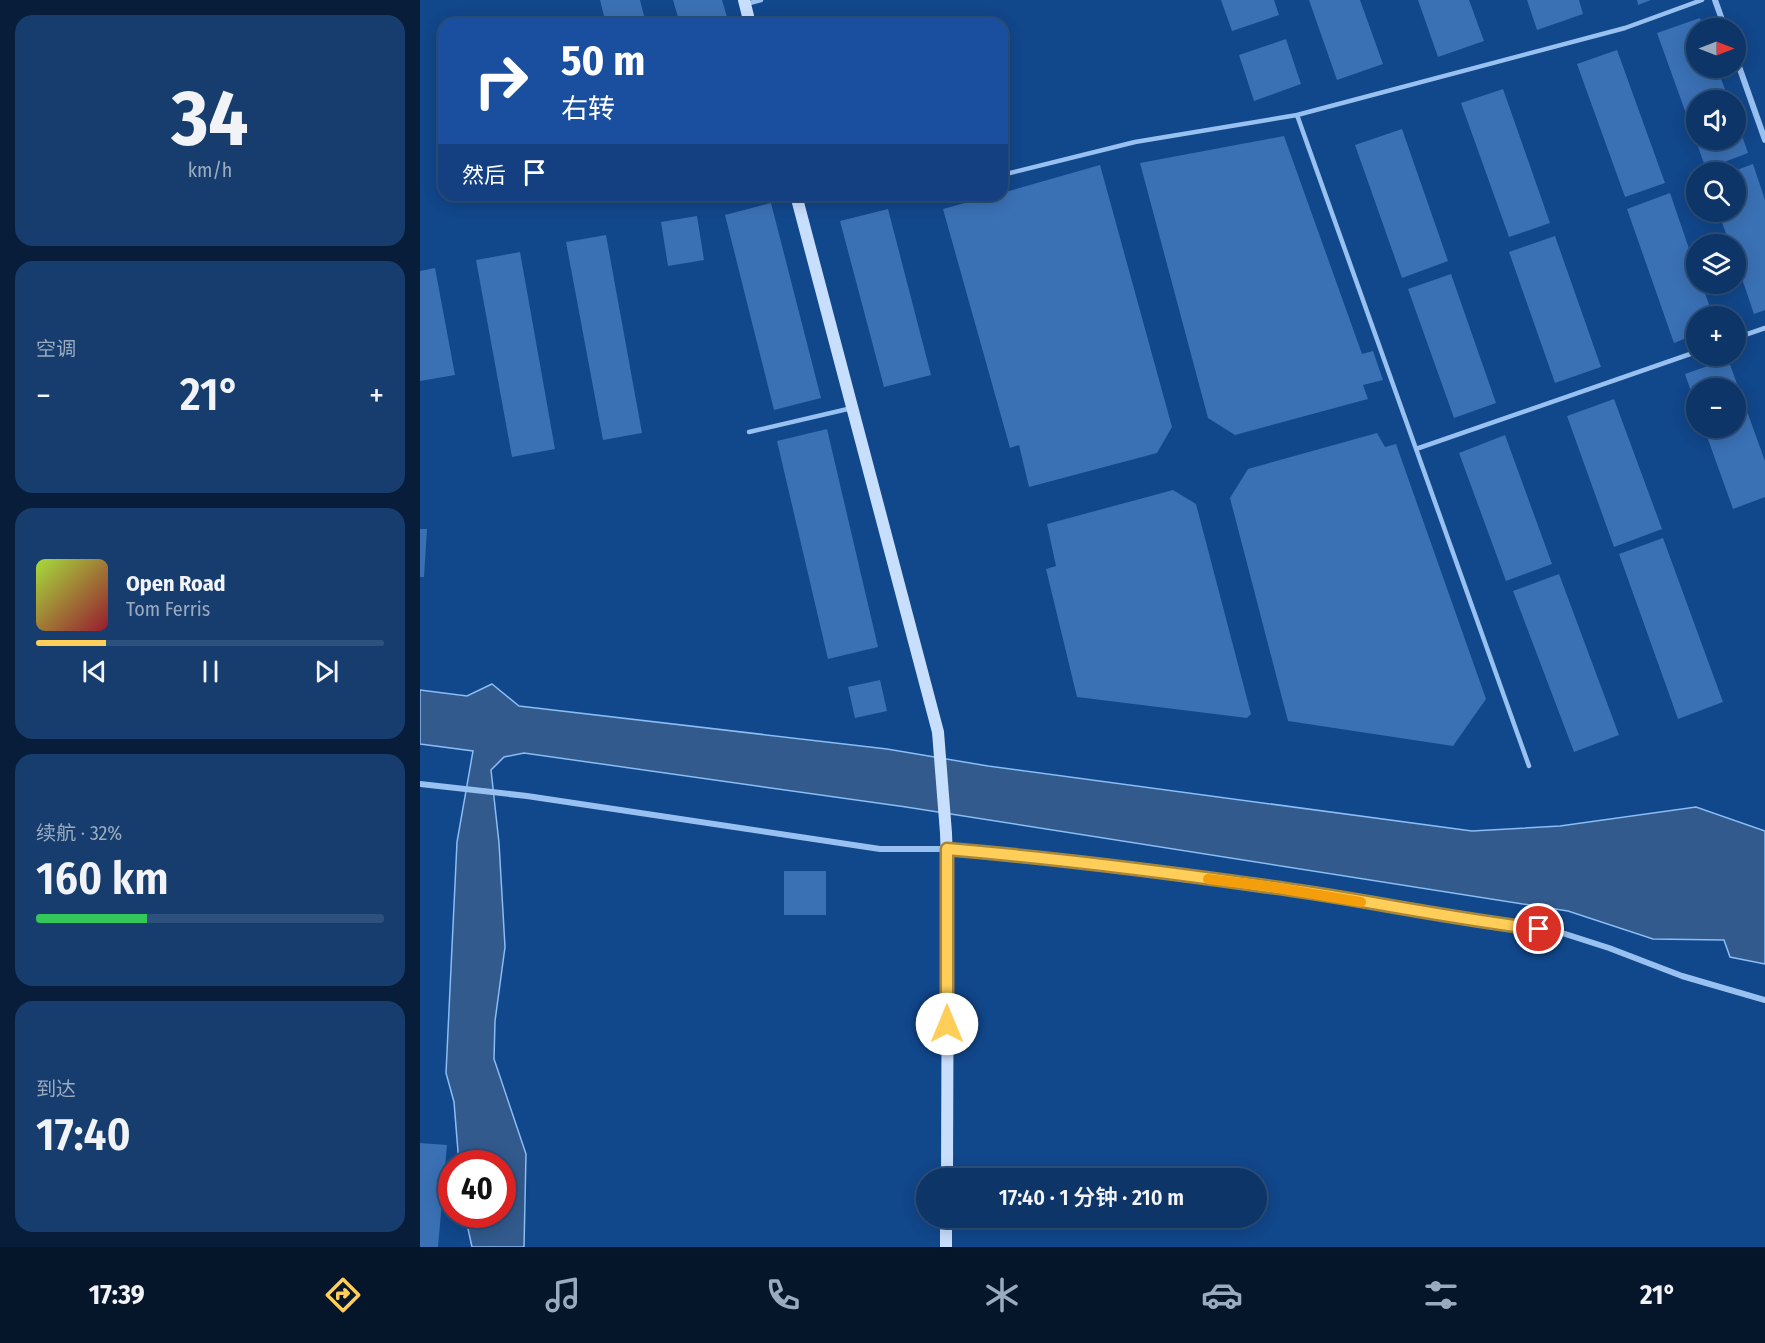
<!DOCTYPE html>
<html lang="zh">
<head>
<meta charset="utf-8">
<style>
  :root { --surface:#0d3568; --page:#163d6e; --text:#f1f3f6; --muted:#9aabc0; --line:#2d507c; --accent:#ffce59 }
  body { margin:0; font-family:"Fira Sans Condensed","Noto Sans SC",sans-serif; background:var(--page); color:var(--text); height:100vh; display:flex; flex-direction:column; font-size:22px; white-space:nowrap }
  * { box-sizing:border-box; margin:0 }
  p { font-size:20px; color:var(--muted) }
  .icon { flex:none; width:33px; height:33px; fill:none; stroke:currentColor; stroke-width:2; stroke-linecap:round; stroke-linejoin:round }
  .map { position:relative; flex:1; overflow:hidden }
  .side { display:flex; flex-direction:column; gap:15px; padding:15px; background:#071d39; width:420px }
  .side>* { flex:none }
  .guide { position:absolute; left:18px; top:18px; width:570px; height:183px; border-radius:18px; box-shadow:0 3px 15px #0003,0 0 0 2px var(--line); background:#1a4fa0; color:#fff; overflow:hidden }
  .needle { width:39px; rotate:90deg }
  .buttons { position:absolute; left:1266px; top:18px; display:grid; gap:12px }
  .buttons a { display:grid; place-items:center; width:60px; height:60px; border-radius:50%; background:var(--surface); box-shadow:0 3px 15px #0003,0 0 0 2px var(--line); font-size:30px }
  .speed { position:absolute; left:18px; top:1150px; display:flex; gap:12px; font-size:30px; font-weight:700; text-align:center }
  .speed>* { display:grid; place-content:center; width:78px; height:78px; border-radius:50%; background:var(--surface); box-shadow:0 3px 15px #0003,0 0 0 2px var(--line); line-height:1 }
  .speed .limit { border:9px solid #d22; background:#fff; color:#111 }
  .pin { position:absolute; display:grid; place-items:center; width:51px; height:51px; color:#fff; margin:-26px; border:3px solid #fff; border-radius:50%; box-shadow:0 2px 6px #0007 }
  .me { position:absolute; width:66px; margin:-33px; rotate:0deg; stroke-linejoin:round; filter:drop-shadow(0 0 4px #0008) }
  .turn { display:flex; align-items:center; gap:21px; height:126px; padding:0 24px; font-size:27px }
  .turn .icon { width:78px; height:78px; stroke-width:2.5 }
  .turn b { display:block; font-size:42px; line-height:51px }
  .then { display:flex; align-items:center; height:57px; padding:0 24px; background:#0003; gap:12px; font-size:22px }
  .big { font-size:45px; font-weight:600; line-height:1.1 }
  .side .widget { flex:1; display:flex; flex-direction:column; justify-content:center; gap:9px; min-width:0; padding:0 21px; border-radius:18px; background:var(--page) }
  .side .dial { align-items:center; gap:0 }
  .dial b { font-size:78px; line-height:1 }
  .song { display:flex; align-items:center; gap:18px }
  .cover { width:72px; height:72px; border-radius:9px; background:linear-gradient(135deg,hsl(80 70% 55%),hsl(350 70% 35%)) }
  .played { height:6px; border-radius:3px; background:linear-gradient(90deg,var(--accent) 20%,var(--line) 20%) }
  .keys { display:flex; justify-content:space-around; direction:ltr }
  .heat { display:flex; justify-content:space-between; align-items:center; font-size:33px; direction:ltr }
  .charge { height:9px; border-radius:4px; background:linear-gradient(90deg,#34c759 32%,var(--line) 0) }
  .trip { position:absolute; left:496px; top:1168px; width:351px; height:60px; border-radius:30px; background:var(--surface); box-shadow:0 3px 15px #0003,0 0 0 2px var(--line); font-weight:600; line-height:60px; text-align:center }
  .menu { display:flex; height:96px; justify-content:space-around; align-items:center; background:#05152a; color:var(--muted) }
  .menu .icon { width:42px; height:42px }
  .menu .selected { color:var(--accent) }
  .menu b { font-size:27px; color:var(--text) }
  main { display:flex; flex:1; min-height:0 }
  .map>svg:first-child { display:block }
  .water { fill:#325a8d; stroke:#8abcf5; stroke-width:1.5 }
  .building { fill:#3a71b5 }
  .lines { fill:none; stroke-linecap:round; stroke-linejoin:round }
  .lane { stroke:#98c1f1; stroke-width:4.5 }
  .street { stroke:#98c1f1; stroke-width:6 }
  .secondary { stroke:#c7defc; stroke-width:12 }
  .route-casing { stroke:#a6863a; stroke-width:15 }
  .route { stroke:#ffce59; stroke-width:10 }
  .slow { stroke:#f59e0b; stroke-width:10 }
</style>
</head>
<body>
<main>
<section class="side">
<div class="widget dial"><b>34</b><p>km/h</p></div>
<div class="widget"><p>空调</p>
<div class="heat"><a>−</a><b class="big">21°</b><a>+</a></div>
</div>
<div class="widget">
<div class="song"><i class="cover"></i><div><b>Open Road</b><p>Tom Ferris</p></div></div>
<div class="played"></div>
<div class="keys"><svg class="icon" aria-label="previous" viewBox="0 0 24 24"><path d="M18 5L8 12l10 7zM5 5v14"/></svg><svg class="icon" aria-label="pause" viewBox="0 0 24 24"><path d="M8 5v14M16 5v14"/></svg><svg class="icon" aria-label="next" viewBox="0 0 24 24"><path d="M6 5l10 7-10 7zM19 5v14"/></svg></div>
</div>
<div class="widget"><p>续航 · 32%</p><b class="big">160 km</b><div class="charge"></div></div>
<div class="widget"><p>到达</p><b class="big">17:40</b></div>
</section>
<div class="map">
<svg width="1345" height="1247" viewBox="0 0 1345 1247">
  <rect width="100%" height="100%" fill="#11478b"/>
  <path class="water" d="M72,684L99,706L467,749L568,766L1052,831L1140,826L1276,807L1345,831V964L1310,957L1304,940L1233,939L1148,911L486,807L104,753L84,757L71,770L79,843L85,947L75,1021L74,1059L106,1154L104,1247H52L45,1215H82V1164H39L34,1102L26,1073L37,842L53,751L0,744V690L47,696Z"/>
  <path class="building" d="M180,0H220L226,24H186Z
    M253,0H302L309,24H260Z
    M801,0H854L859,15L812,31Z
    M889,0H940L963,64L917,80Z
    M998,0H1049L1064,41L1018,57Z
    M1107,0H1159L1163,14L1117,30Z
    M1217,0H1231L1218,5Z
    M1280,18L1283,28H1276V68H1297L1309,100H1276V140H1316V118L1328,153L1286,169L1237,33Z
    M866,39L881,84L834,101L819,55Z
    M1197,50L1245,183L1205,197L1157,64Z
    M1083,89L1130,223L1089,237L1041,103Z
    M982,129L1028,261L982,278L935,145Z
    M864,136L942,354L953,351L963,380L943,385L948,399L815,435L788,418L720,163Z
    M1333,164L1345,200V310L1334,314L1316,261V244H1310L1298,212H1316V172H1311Z
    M680,165L752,427L737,453L609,487L599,445L590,448L523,209L574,195H582V193Z
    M1250,193L1276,269V284H1282L1293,316H1276V334L1254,343L1207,209Z
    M351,203L401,398L354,410L305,215Z
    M468,209L511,375L464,387L420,221Z
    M277,216L284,260L248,266L241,222Z
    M186,235L222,433L183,440L146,242Z
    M1135,236L1181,367L1135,383L1089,252Z
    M100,252L135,449L92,457L56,260Z
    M15,268L35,375L0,381V271Z
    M1031,274L1076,403L1034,418L988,289Z
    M1308,359L1345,461V497L1313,509L1284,428H1316V388H1276V406L1265,374Z
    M1194,399L1242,529L1194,547L1147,416Z
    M407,429L458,647L408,659L357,441Z
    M957,433L965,447L976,444L1066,699L1033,746L868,721L810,498L828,469Z
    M1085,435L1132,564L1086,581L1039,453Z
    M753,490L776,504L831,714L827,718L657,697L626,569L636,566L627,524Z
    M0,529H7L4,577H0Z
    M1243,538L1303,702L1258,719L1199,554Z
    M1139,574L1199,735L1154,752L1093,591Z
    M460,680L467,711L435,718L428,687Z
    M364,871H406V915H364Z
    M0,1143L27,1145L18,1247H0Z"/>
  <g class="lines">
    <path class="lane" d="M326,4L341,0
      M582,175L715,142L877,115
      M1316,338L1345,328
      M329,432L432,408
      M996,449L1276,352
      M1109,766L877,115L1205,28L1282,0"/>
    <path class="street" d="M1295,0L1305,28
      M1316,58L1345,140
      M0,784L107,796L460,849H527L589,854L846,886L1039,919L1139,932L1189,948L1262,976L1345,1000"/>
    <path class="secondary" d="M324,0L330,24
      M376,195L518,732L526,833L528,891L527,1179
      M526,1247V1218"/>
  </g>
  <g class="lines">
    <defs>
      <path id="route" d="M527,1024V849C633,858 738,871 844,886C936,898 1026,918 1119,929"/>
    </defs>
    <use href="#route" class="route-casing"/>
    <use href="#route" class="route"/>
    <path class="slow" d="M788,879L846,886L941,902"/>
  </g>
</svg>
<div class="buttons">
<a><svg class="needle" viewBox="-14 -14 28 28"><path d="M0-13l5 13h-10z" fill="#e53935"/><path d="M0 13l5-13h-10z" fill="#9aabc0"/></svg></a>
<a><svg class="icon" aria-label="sound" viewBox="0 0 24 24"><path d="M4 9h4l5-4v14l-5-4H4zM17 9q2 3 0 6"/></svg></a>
<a><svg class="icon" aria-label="search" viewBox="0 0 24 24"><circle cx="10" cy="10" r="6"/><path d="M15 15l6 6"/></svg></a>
<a><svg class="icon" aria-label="layers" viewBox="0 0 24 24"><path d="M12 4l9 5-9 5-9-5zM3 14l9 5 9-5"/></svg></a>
<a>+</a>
<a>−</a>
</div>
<div class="speed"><div class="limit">40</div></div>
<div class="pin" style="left:1119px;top:929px;background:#d93025"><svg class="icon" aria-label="arrive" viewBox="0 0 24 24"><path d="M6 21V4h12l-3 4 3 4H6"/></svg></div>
<svg class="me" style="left:527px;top:1024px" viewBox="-20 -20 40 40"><circle r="19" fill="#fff"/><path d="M0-13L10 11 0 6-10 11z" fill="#ffce59"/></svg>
<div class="trip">17:40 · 1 分钟 · 210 m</div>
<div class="guide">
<div class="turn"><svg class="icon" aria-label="right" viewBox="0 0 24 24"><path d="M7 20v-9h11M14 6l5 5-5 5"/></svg><div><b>50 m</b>右转</div></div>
<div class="then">然后<svg class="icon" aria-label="arrive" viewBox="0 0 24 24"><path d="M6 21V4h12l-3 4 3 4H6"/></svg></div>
</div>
</div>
</main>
<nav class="menu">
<b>17:39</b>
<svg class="icon selected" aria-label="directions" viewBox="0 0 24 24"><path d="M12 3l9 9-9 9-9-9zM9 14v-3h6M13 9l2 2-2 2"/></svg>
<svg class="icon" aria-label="music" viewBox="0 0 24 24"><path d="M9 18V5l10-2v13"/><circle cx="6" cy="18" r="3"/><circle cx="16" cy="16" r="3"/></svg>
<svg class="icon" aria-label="phone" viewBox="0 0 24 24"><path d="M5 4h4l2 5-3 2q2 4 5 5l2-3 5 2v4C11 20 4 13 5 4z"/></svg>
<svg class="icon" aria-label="climate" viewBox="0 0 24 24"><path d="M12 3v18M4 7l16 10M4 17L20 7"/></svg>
<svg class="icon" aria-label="car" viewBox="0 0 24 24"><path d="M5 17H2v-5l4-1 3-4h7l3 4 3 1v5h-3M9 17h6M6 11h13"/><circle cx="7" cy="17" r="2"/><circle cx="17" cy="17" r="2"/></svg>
<svg class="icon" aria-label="filters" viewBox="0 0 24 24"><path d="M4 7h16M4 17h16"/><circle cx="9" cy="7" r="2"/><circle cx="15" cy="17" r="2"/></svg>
<b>21°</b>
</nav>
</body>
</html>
